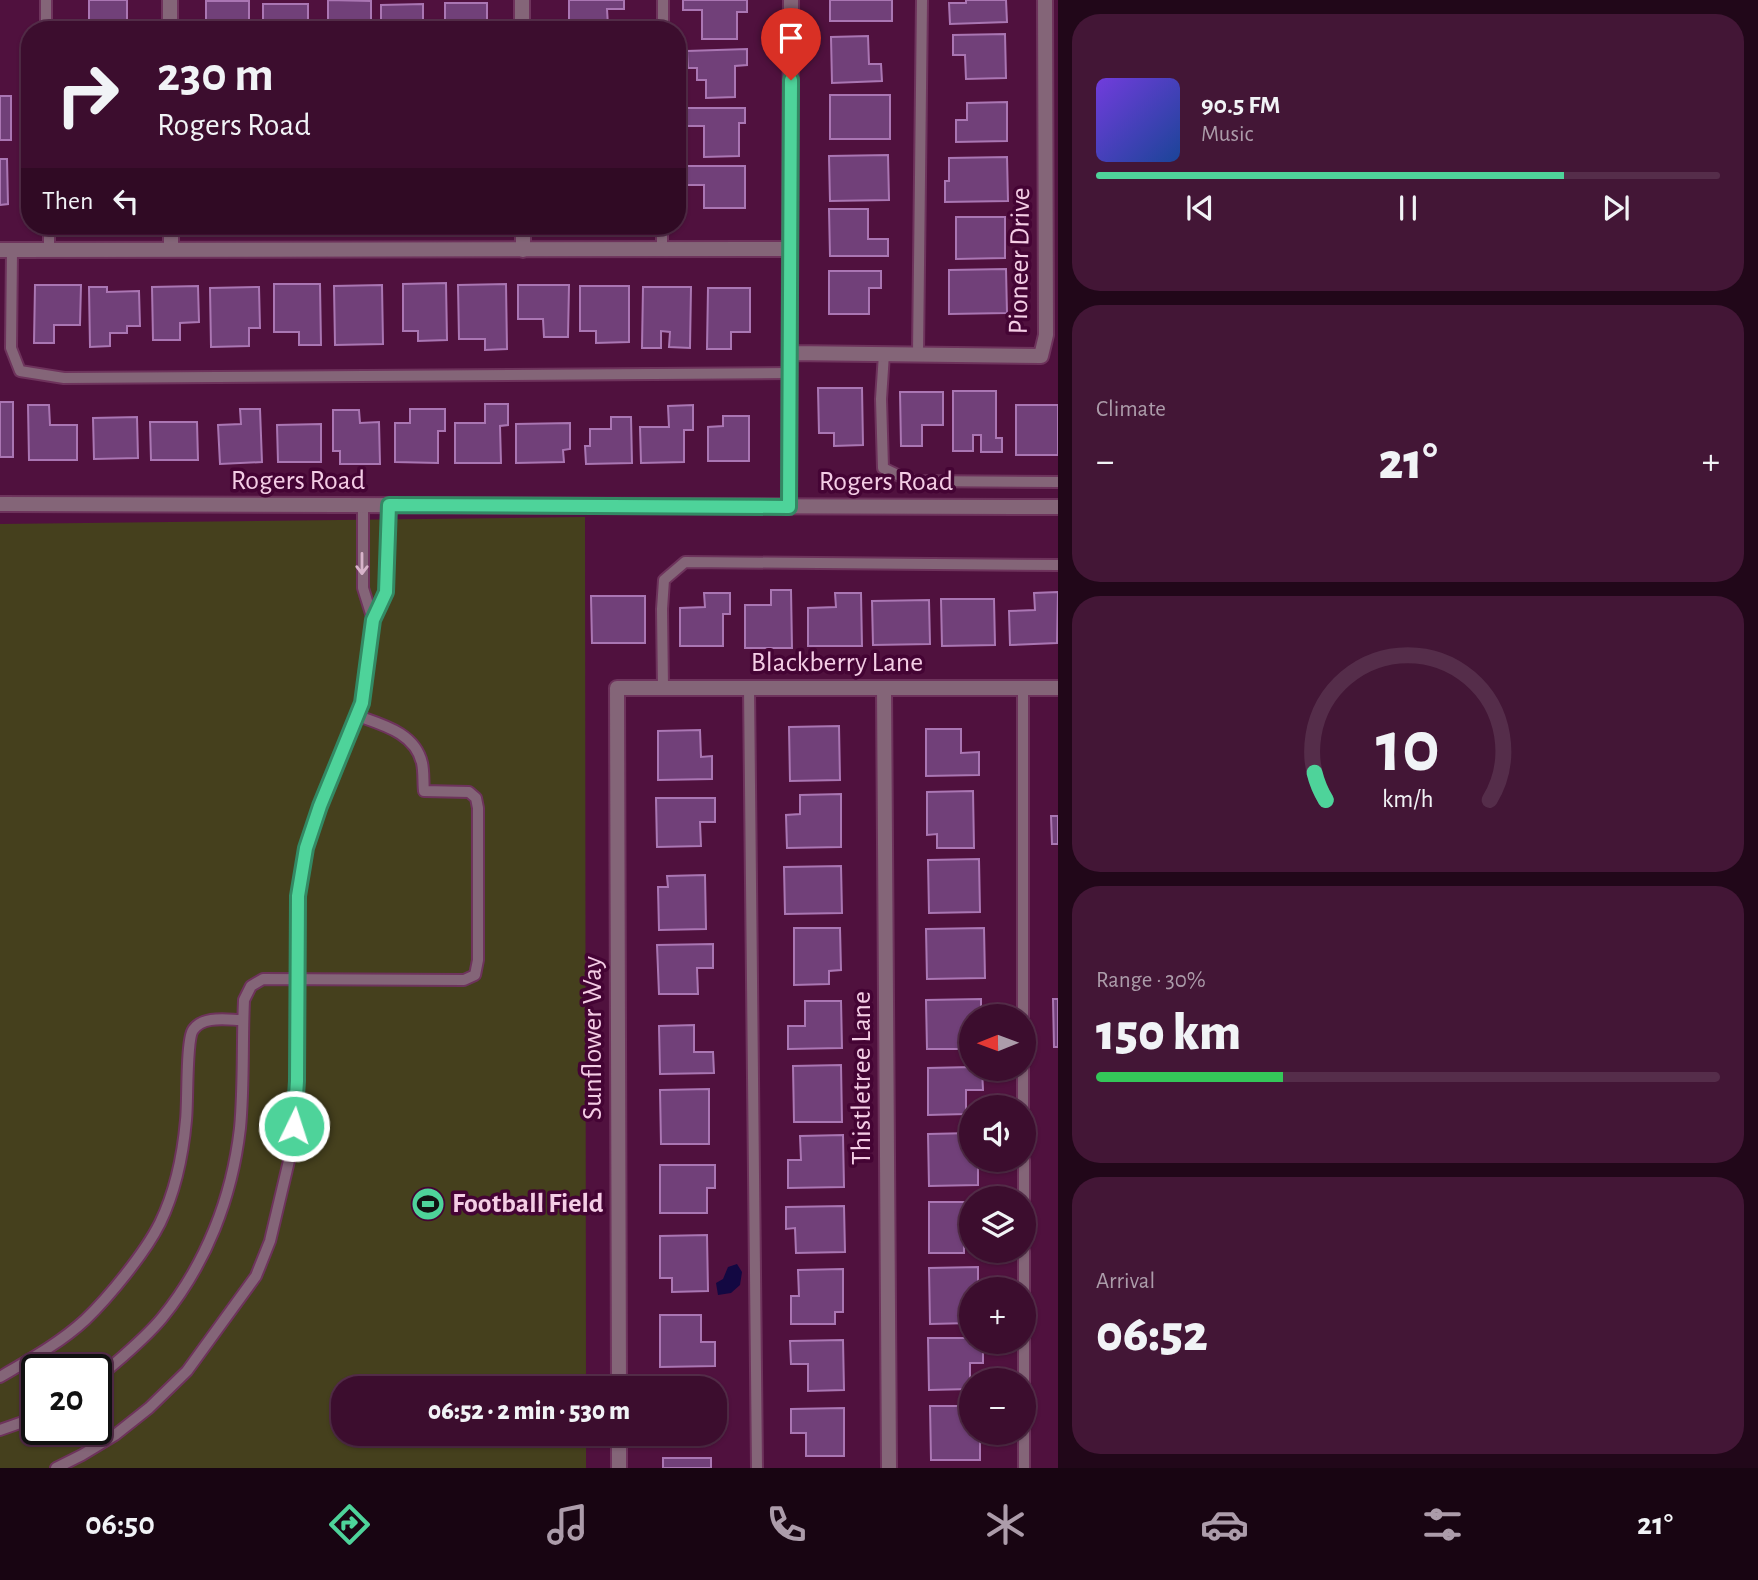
<!DOCTYPE html>
<html lang="en">
<head>
<meta charset="utf-8">
<style>
  :root { --surface:#3c0d2e; --page:#431636; --text:#f1f3f6; --muted:#ac9caa; --line:#552d4a; --accent:#4ed39a }
  body { margin:0; font-family:"Alegreya Sans",sans-serif; background:var(--page); color:var(--text); height:100vh; display:flex; flex-direction:column; font-size:26px; white-space:nowrap }
  * { box-sizing:border-box; margin:0 }
  p { font-size:23px; color:var(--muted) }
  .icon { flex:none; width:38px; height:38px; fill:none; stroke:currentColor; stroke-width:2; stroke-linecap:round; stroke-linejoin:round }
  .map { position:relative; flex:1; overflow:hidden }
  .panel { display:flex; flex-direction:column; gap:14px; padding:14px; background:#210719; width:700px }
  .panel>* { flex:none }
  .top-card { position:absolute; left:21px; top:21px; width:665px; height:214px; border-radius:28px; box-shadow:0 2px 5px #0004,0 0 0 2px var(--line); background:#3c0d2e; color:var(--text); overflow:hidden }
  .needle { width:46px; rotate:269deg }
  .tools { position:absolute; left:959px; top:1004px; display:grid; gap:14px }
  .tools a { display:grid; place-items:center; width:77px; height:77px; border-radius:50%; background:var(--surface); box-shadow:0 2px 5px #0004,0 0 0 2px var(--line); font-size:35px }
  .speed { position:absolute; left:21px; top:1354px; display:flex; gap:14px; font-size:35px; font-weight:700; text-align:center }
  .speed>* { display:grid; place-content:center; width:91px; height:91px; border-radius:50%; background:var(--surface); box-shadow:0 2px 5px #0004,0 0 0 2px var(--line); line-height:1 }
  .speed .limit { border:4px solid #111; border-radius:10px; background:#fff; color:#111 }
  .pin { position:absolute; display:grid; place-items:center; width:60px; height:60px; color:#fff; margin:-72px -30px; border-radius:50% 50% 50% 0; rotate:-45deg; box-shadow:0 0 7px #0007 }
  .pin .icon { rotate:45deg }
  .me { position:absolute; width:77px; margin:-38px; rotate:4deg; stroke-linejoin:round; filter:drop-shadow(0 0 5px #0008) }
  .turn { display:flex; align-items:center; gap:24px; height:147px; padding:0 21px; font-size:32px }
  .turn .icon { width:91px; height:91px; stroke-width:2.5 }
  .turn b { display:block; font-size:49px; line-height:60px }
  .then { display:flex; align-items:center; height:66px; padding:0 21px; background:#0003; gap:14px; font-size:26px }
  .big { font-size:52px; font-weight:800; line-height:1.1 }
  .panel .widget { flex:1; display:flex; flex-direction:column; justify-content:center; gap:10px; min-width:0; padding:0 24px; border-radius:28px; background:var(--page) }
  .panel .dial { align-items:center; gap:0 }
  .dial svg { height:182px; overflow:visible; fill:none; stroke:var(--line); stroke-width:7; stroke-linecap:round; text-anchor:middle }
  .dial text { fill:var(--text); stroke:none }
  .song { display:flex; align-items:center; gap:21px }
  .cover { width:84px; height:84px; border-radius:10px; background:linear-gradient(135deg,hsl(260 70% 55%),hsl(220 70% 35%)) }
  .played { height:7px; border-radius:4px; background:linear-gradient(90deg,var(--accent) 75%,var(--line) 75%) }
  .keys { display:flex; justify-content:space-around; direction:ltr }
  .heat { display:flex; justify-content:space-between; align-items:center; font-size:38px; direction:ltr }
  .charge { height:10px; border-radius:5px; background:linear-gradient(90deg,#34c759 30%,var(--line) 0) }
  .trip { position:absolute; left:331px; top:1376px; width:396px; height:70px; border-radius:28px; background:var(--surface); box-shadow:0 2px 5px #0004,0 0 0 2px var(--line); font-weight:800; line-height:70px; text-align:center }
  .tabs { display:flex; height:112px; justify-content:space-around; align-items:center; background:#180512; color:var(--muted) }
  .tabs .icon { width:49px; height:49px }
  .tabs .active { color:var(--accent) }
  .tabs b { font-size:32px; color:var(--text) }
  main { display:flex; flex:1; min-height:0 }
  .map>svg:first-child { display:block }
  .green { fill:#45401d; fill-rule:evenodd }
  .water { fill:#130842 }
  .building { fill:#714079; stroke:#aa76b3; stroke-width:2 }
  .lines { fill:none; stroke-linecap:round; stroke-linejoin:round }
  .service-casing { stroke:#6e335c; stroke-width:14 }
  .minor-casing { stroke:#6e335c; stroke-width:18 }
  .tertiary-casing { stroke:#6e335c; stroke-width:18 }
  .service { stroke:#846578; stroke-width:10 }
  .minor { stroke:#846578; stroke-width:14 }
  .tertiary { stroke:#846578; stroke-width:14 }
  .oneway { stroke:#d8b3ca }
  .route-casing { stroke:#338964; stroke-width:18 }
  .route { stroke:#4ed39a; stroke-width:12 }
  .labels { text-anchor:middle; dominant-baseline:central; stroke-width:7; stroke-linejoin:round; paint-order:stroke }
  .street-label { font-size:28px; fill:#f4cde5; stroke:#440434 }
  .poi-label { font-size:28px; font-weight:bold; fill:#f4cde5; stroke:#440434; text-anchor:start }
</style>
</head>
<body>
<main>
<div class="map">
<svg width="1058" height="1468" viewBox="0 0 1058 1468">
  <rect width="100%" height="100%" fill="#50113e"/>
  <path class="green" d="M585,517L586,1388H343V1433H586V1468H0V524ZM37,1370H96V1430H37Z"/>
  <path class="water" d="M737,1264L742,1272L740,1285L731,1293L718,1295L716,1283L723,1279L728,1267Z"/>
  <path class="building" d="M89,0H127V20L89,21Z
    M328,0L371,1V30H328Z
    M569,0H624V9H607L608,26L569,27Z
    M683,0H747V12H737V39H702V10H683Z
    M830,0H892V21H830Z
    M966,0H1006L1007,22L950,24L949,3H966Z
    M206,1H249V30H206Z
    M445,3H487V30H445Z
    M263,4H308V30H263Z
    M423,4V30H381V5Z
    M1005,34L1006,78L966,79L965,55H953V35Z
    M868,36L869,64H881L882,81L832,83L831,37Z
    M747,49V65L735,66V97L706,98V80H697V68H688L687,51Z
    M830,95H890V139H830Z
    M0,96H11V140H0Z
    M1007,102V141L956,142V120H967V103Z
    M682,108H745V123H739V156L704,157V126H683Z
    M888,155L889,200L830,201L829,156Z
    M1007,157L1008,201L945,202V181H949V158Z
    M0,159H7L8,204L0,205Z
    M684,166H745V208H704V185H684Z
    M829,209H868V239H888V256H830Z
    M956,217H1005V258L956,259Z
    M1006,269L1007,313L949,314V270Z
    M829,271H881V288H869V314H829Z
    M446,283L447,340L418,341V331H403V284Z
    M274,284H320L321,345H299V332H274Z
    M506,284L507,349L485,350V339H459L458,285Z
    M35,285H81L80,325H54V343H34Z
    M382,285L383,344L335,345L334,286Z
    M518,285H569L568,337H544L543,319H518Z
    M198,286L199,322L180,323V340H153L152,287Z
    M580,286H629V342L596,343V331H580Z
    M89,287H107V292L139,291L140,326H127V333H110V346L90,347Z
    M259,287L260,328H249V346L211,347L210,288Z
    M643,287H691L690,348L669,347L670,332L661,331V348H642Z
    M708,288H750V332H731V349H707Z
    M818,388H862L863,445L834,446V433H819Z
    M953,391H996V438H1002V452H981V435H973V451H953Z
    M900,392H943V425H922V446H901Z
    M0,402H13V457H0Z
    M485,404H508V425L500,426L501,463H455V423H485Z
    M28,405H49L50,425H77V460H29Z
    M693,405V430H684V462L641,463L640,427H669L668,406Z
    M1016,405H1058V455H1016Z
    M240,409H260L262,462L220,464L218,425L241,424Z
    M410,409H445V431H438V463L395,462V423H410Z
    M333,410H359L360,423L379,422L380,464H340V451H333Z
    M723,416H749V461H708V427L723,426Z
    M137,417L138,458L94,459L93,418Z
    M611,417H631L632,463L586,464L585,446H590V429H611Z
    M150,422H197L198,460H151Z
    M570,423V449L563,450L564,462L516,463V424Z
    M321,424V462H278L277,425Z
    M771,590H791L792,648H745V605H771Z
    M1058,592L1057,643L1010,645L1009,611L1035,610L1034,593Z
    M704,593H730V614H723V646H680V608L705,607Z
    M835,593H861L862,646H808V608L836,607Z
    M591,596H645V643H592Z
    M941,599H994L995,645L942,646Z
    M929,600L930,644L873,645L872,601Z
    M839,726L840,780L790,781L789,727Z
    M926,729H961V753L979,752V775L926,776Z
    M700,730L701,757L712,756V779L658,780V731Z
    M973,791L974,848H937V834L927,835V792Z
    M841,794V847L787,848L786,815L800,814V795Z
    M656,798H715V822H700L701,846L657,847Z
    M1051,816H1058V844H1052Z
    M979,859L980,912L929,913L928,860Z
    M841,866L842,913L785,914L784,867Z
    M705,875L706,929L659,930L658,887H668L667,876Z
    M794,928H840L841,970L829,971V984L794,985Z
    M984,928L985,978L927,979L926,929Z
    M713,944V968H697L698,994H659L657,945Z
    M981,999V1017H971V1022H966L967,1049H927L926,1000Z
    M1053,999H1058V1047H1054Z
    M805,1001H841L842,1048L788,1049V1026H805Z
    M694,1025V1052H713L714,1073L660,1074L659,1026Z
    M841,1065L842,1122H794L793,1066Z
    M971,1067V1069H982L983,1090H966V1114L928,1115V1068Z
    M709,1089V1144H661L660,1090Z
    M971,1133V1160H978V1185L929,1186L928,1134Z
    M843,1135L844,1187L788,1188V1160H801L800,1136Z
    M660,1165H715V1188H707V1213H660Z
    M929,1202H971V1227H964V1253H929Z
    M844,1206L845,1252L796,1253L795,1228L786,1229V1207Z
    M707,1235L708,1291L672,1292V1278H660V1236Z
    M978,1267V1290H971V1323L930,1324L929,1268Z
    M843,1269V1312H835V1324H791V1296H799L798,1270Z
    M660,1315H701V1342H715V1366L660,1367Z
    M928,1338H971V1342H983V1363H970V1389L929,1390Z
    M843,1340L844,1390L808,1391V1364H791L790,1341Z
    M720,1385L721,1408H714V1388H660V1386Z
    M930,1406H971V1433H980V1460H931Z
    M844,1408V1456H806V1433H791V1409Z
    M663,1458H711V1468H663Z"/>
  <g class="lines">
    <defs>
      <path id="service" d="M46,0V30
        M663,30V0
        M49,226V249
        M12,250L11,348L20,371L64,378L789,373
        M662,251V226
        M884,354L881,399L883,468L910,481L1058,482
        M918,354L922,0
        M363,506V588L373,620
        M663,688L662,609L664,580L685,562L1058,565
        M749,688L757,1468
        M1023,688V1017
        M1023,1069V1108
        M1024,1160V1199
        M1024,1251V1468
        M0,1377C29,1360 60,1343 85,1320C109,1297 145,1253 160,1223C175,1192 183,1154 186,1120C188,1103 186,1040 193,1030C203,1015 228,1020 243,1020
        M96,1380C118,1360 143,1341 162,1318C206,1264 232,1198 240,1128C244,1086 242,1043 244,1000L251,986L263,979L464,980L475,975L478,960V808L476,798L469,792L424,791C423,782 424,772 422,763C415,733 383,725 358,716
        M0,1430L37,1417
        M56,1468L82,1455L115,1435L149,1408L187,1371L256,1276L270,1241L292,1148L297,1081L298,896L306,848L320,806L362,703L373,620L386,592L389,505"/>
      <path id="minor" d="M522,0V30
        M170,30V0
        M171,226V249
        M523,226V250
        M0,250L790,249
        M790,353L1041,356L1046,335L1045,0
        M789,507L791,0
        M884,688L889,1468
        M619,1388L617,688H1058
        M619,1433V1468"/>
      <path id="tertiary" d="M0,504L1058,507"/>
    </defs>
    <use href="#service" class="service-casing"/>
    <use href="#minor" class="minor-casing"/>
    <use href="#tertiary" class="tertiary-casing"/>
    <use href="#service" class="service"/>
    <use href="#minor" class="minor"/>
    <use href="#tertiary" class="tertiary"/>
  </g>
  <defs><path id="oneway-shaft" d="M-6 0H5M1.5-3L5.5 0L1.5 3" fill="none" stroke-width="1.6" stroke-linecap="round" stroke-linejoin="round" transform="scale(1.75)"/></defs>
  <use class="oneway" href="#oneway-shaft" transform="translate(362 564) rotate(90)"/>
  <g class="lines">
    <defs>
      <path id="route" d="M294,1126L297,1081L298,896L306,848L320,806L362,703L373,620L386,592L389,505L789,507L791,80"/>
    </defs>
    <use href="#route" class="route-casing"/>
    <use href="#route" class="route"/>
  </g>
  <defs>
    <symbol id="stadium-disc" viewBox="-11 -11 22 22"><circle r="9.5" fill="#4ed39a" stroke="#440434"/><path d="M0-5a6.5 5 0 1 0 0 10a6.5 5 0 1 0 0-10ZM-3.5-1.8h7v3.6h-7Z" fill="#111"/></symbol>
  </defs>
  <g fill-rule="evenodd">
    <use href="#stadium-disc" x="409" y="1185" width="38" height="38"/>
  </g>
  <g class="labels">
    <g class="street-label">
      <text transform="translate(1020 261) rotate(-89)">Pioneer Drive</text>
      <text x="298" y="481">Rogers Road</text>
      <text x="886" y="482">Rogers Road</text>
      <text x="837" y="663">Blackberry Lane</text>
      <text transform="translate(593 1038) rotate(-90)">Sunflower Way</text>
      <text transform="translate(862 1078) rotate(-90)">Thistletree Lane</text>
    </g>
    <g class="poi-label">
      <text x="452" y="1204">Football Field</text>
    </g>
  </g>
</svg>
<div class="tools">
<a><svg class="needle" viewBox="-14 -14 28 28"><path d="M0-13l5 13h-10z" fill="#e53935"/><path d="M0 13l5-13h-10z" fill="#ac9caa"/></svg></a>
<a><svg class="icon" aria-label="sound" viewBox="0 0 24 24"><path d="M4 9h4l5-4v14l-5-4H4zM17 9q2 3 0 6"/></svg></a>
<a><svg class="icon" aria-label="layers" viewBox="0 0 24 24"><path d="M12 4l9 5-9 5-9-5zM3 14l9 5 9-5"/></svg></a>
<a>+</a>
<a>−</a>
</div>
<div class="speed"><div class="limit">20</div></div>
<div class="pin" style="left:791px;top:80px;background:#d93025"><svg class="icon" aria-label="arrive" viewBox="0 0 24 24"><path d="M6 21V4h12l-3 4 3 4H6"/></svg></div>
<svg class="me" style="left:294px;top:1126px" viewBox="-20 -20 40 40"><circle r="17" fill="#4ed39a" stroke="#fff" stroke-width="3"/><path d="M0-11L8 9 0 5-8 9z" fill="#fff"/></svg>
<div class="trip">06:52 · 2 min · 530 m</div>
<div class="top-card">
<div class="turn"><svg class="icon" aria-label="right" viewBox="0 0 24 24"><path d="M7 20v-9h11M14 6l5 5-5 5"/></svg><div><b>230 m</b>Rogers Road</div></div>
<div class="then">Then<svg class="icon" aria-label="left" viewBox="0 0 24 24"><path d="M17 20v-9H6M10 6l-5 5 5 5"/></svg></div>
</div>
</div>
<section class="panel">
<div class="widget">
<div class="song"><i class="cover"></i><div><b>90.5 FM</b><p>Music</p></div></div>
<div class="played"></div>
<div class="keys"><svg class="icon" aria-label="previous" viewBox="0 0 24 24"><path d="M18 5L8 12l10 7zM5 5v14"/></svg><svg class="icon" aria-label="pause" viewBox="0 0 24 24"><path d="M8 5v14M16 5v14"/></svg><svg class="icon" aria-label="next" viewBox="0 0 24 24"><path d="M6 5l10 7-10 7zM19 5v14"/></svg></div>
</div>
<div class="widget"><p>Climate</p>
<div class="heat"><a>−</a><b class="big">21°</b><a>+</a></div>
</div>
<div class="widget dial"><svg viewBox="0 0 100 80">
<path d="M14 69A42 42 0 1 1 86 69"/>
<path d="M14 69A42 42 0 0 1 9 57" stroke="#4ed39a"/>
<text x="50" y="56" font-size="32" font-weight="700">10</text>
<text x="50" y="72" font-size="11">km/h</text>
</svg></div>
<div class="widget"><p>Range · 30%</p><b class="big">150 km</b><div class="charge"></div></div>
<div class="widget"><p>Arrival</p><b class="big">06:52</b></div>
</section>
</main>
<nav class="tabs">
<b>06:50</b>
<svg class="icon active" aria-label="directions" viewBox="0 0 24 24"><path d="M12 3l9 9-9 9-9-9zM9 14v-3h6M13 9l2 2-2 2"/></svg>
<svg class="icon" aria-label="music" viewBox="0 0 24 24"><path d="M9 18V5l10-2v13"/><circle cx="6" cy="18" r="3"/><circle cx="16" cy="16" r="3"/></svg>
<svg class="icon" aria-label="phone" viewBox="0 0 24 24"><path d="M5 4h4l2 5-3 2q2 4 5 5l2-3 5 2v4C11 20 4 13 5 4z"/></svg>
<svg class="icon" aria-label="climate" viewBox="0 0 24 24"><path d="M12 3v18M4 7l16 10M4 17L20 7"/></svg>
<svg class="icon" aria-label="car" viewBox="0 0 24 24"><path d="M5 17H2v-5l4-1 3-4h7l3 4 3 1v5h-3M9 17h6M6 11h13"/><circle cx="7" cy="17" r="2"/><circle cx="17" cy="17" r="2"/></svg>
<svg class="icon" aria-label="filters" viewBox="0 0 24 24"><path d="M4 7h16M4 17h16"/><circle cx="9" cy="7" r="2"/><circle cx="15" cy="17" r="2"/></svg>
<b>21°</b>
</nav>
</body>
</html>
